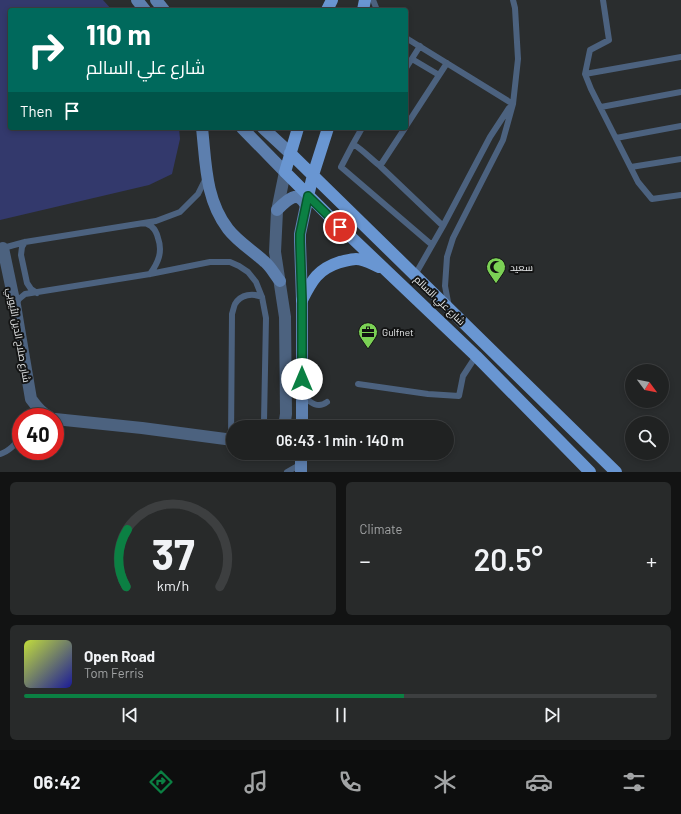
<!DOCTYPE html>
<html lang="en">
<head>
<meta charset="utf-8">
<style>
  :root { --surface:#202222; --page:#282a2a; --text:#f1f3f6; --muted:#a2a4a5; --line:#3d3f40; --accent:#0b8043 }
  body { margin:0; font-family:Barlow,Cairo,sans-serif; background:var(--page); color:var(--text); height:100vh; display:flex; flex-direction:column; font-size:15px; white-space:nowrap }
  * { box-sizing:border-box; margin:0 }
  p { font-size:13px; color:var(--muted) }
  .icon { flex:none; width:22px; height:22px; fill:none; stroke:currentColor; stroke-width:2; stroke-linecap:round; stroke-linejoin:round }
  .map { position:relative; height:472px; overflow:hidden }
  .drawer { display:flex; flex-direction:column; gap:10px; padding:10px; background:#121313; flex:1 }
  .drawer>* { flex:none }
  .top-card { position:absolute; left:8px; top:8px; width:400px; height:122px; border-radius:4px; box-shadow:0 2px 6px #0003,0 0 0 1px var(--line); background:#00695c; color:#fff; overflow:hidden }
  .needle { width:26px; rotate:122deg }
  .controls { position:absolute; left:625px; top:364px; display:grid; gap:8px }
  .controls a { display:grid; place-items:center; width:44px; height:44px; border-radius:50%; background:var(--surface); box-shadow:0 2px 6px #0003,0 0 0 1px var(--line); font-size:20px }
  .speed { position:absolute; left:12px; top:408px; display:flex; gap:8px; font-size:20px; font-weight:700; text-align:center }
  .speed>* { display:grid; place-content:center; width:52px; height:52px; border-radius:50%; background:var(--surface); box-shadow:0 2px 6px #0003,0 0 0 1px var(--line); line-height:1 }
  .speed .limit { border:6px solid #d22; background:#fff; color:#111 }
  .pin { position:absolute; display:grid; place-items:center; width:34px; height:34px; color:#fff; margin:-17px; border:2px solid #fff; border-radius:50%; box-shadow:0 1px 4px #0007 }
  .me { position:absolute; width:44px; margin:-22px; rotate:0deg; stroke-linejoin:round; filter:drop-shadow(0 0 3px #0008) }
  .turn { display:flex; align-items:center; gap:14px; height:84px; padding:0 12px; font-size:18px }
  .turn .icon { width:52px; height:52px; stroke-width:2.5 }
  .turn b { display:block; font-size:28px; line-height:34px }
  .then { display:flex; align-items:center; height:38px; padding:0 12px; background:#0003; gap:8px; font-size:15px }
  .big { font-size:30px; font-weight:600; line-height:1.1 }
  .drawer .card { flex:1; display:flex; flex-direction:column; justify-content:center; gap:6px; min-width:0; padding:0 14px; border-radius:6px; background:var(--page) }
  .drawer .dial { align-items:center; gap:0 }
  .dial svg { height:104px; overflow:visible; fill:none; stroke:var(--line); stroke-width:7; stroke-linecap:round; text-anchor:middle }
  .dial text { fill:var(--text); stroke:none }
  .song { display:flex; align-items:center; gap:12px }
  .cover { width:48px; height:48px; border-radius:6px; background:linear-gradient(135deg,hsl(70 70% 55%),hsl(240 70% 35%)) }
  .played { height:4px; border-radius:2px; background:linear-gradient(90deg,var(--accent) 60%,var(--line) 60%) }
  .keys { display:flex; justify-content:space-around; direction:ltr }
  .heat { display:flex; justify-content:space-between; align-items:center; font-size:22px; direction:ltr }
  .drawer .tiles { flex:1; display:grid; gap:10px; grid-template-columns:1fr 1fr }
  .card:last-child { grid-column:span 2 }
  .trip { position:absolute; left:226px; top:420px; width:228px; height:40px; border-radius:20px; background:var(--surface); box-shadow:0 2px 6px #0003,0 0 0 1px var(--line); font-weight:600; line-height:40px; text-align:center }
  .tabs { display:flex; height:64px; justify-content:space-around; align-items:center; background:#0d0e0e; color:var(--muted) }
  .tabs .icon { width:28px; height:28px }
  .tabs .selected { color:var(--accent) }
  .tabs b { font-size:18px; color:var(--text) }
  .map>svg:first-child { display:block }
  .green { fill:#33396c }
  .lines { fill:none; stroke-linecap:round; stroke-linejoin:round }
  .lane { stroke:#4c627f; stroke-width:6 }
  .street { stroke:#4c627f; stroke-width:12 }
  .secondary { stroke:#5d7fae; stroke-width:12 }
  .primary { stroke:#6996d2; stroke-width:12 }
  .route-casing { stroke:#07532c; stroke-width:10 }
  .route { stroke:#0b8043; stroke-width:7 }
  .labels { text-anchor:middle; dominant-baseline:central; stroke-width:4; stroke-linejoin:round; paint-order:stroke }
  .poi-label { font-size:10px; fill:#eaeced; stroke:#141515; text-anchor:start }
  .street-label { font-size:10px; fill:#eaeced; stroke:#141515 }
</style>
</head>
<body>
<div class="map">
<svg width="681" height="472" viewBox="0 0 681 472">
  <rect width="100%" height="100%" fill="#2a2d2e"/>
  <path class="green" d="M0,0H103L112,10H10V128H179L180,139L172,174L149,185L0,220Z"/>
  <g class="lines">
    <path class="lane" d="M373,0L377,10
      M406,38L513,104
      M681,57L585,74L591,89L638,182L652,199L681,195
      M412,59L439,75
      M406,68L420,46
      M585,74L590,50L609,40L603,0
      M601,107L681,92
      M406,126L447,63
      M362,128L353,144C363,150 371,159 380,166L443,226
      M616,138L681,126
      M353,144L341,167L432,245
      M380,166L405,128
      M631,167L681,159
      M144,223C147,224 150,225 152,227C156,230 157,234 158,238C163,252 158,263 150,274
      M25,242L22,247L21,255L27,283L31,289L37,293
      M3,248L25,242L156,221L180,212L198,194L206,178
      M415,275L443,226L490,137L509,108
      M16,304L19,299L25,294L150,274L210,262H230L239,266L248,272L256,282L262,297L266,318L264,421L262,427
      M449,307L445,286L447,257L453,238L503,140L513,104L518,59L515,8L513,0
      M358,384L428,394L459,396L463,376L476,356
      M303,396C311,403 318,409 327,402
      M33,417L38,408
      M231,440L232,314C233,311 234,306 235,304C241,294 253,293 262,297
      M0,454C8,452 17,443 21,437
      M287,472L301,464"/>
    <path class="street" d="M0,249L3,248L15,305L31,399C36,406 42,414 50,417
      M55,419L142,428L233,440
      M284,427L286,414L285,317L275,252L277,211L285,172"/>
    <path class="secondary" d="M137,0L145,10
      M156,0L164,10
      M202,128C206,163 205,199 228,229C237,241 253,251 265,262C271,267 275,275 280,281
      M242,128L285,172
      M263,128L290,153
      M277,210C286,201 298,188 306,206
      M302,427V300L300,242V234L308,196
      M301,472V453"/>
    <path class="primary" d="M327,10L332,0
      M363,10L365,0
      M298,128L285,172L330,217L476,356L590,472
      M290,153L616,472
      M308,196L313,175L328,128
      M302,300C312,280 318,269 340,262C345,261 351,259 356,259C364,259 372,264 379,267"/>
  </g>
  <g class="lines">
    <defs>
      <path id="route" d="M302,379V300L300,242V234L308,196L340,227"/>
    </defs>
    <use href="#route" class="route-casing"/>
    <use href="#route" class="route"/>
  </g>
  <defs>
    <symbol id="mosque-pin" viewBox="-11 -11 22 30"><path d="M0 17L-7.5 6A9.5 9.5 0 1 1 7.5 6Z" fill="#7bd155" stroke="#141515"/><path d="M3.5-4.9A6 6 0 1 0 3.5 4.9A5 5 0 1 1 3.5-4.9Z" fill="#111"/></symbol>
    <symbol id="office-pin" viewBox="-11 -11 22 30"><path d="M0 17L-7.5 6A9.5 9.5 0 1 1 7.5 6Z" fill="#7bd155" stroke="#141515"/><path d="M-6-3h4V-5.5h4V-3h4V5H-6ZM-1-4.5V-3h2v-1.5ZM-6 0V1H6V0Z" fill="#111"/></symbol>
  </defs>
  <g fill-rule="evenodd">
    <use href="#mosque-pin" x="485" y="256" width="22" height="30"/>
    <use href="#office-pin" x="357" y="321" width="22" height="30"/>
  </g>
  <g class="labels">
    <g class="poi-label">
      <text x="510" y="267">سعيد</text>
      <text x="382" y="332">Gulfnet</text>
    </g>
    <g class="street-label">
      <text transform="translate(440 300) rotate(44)">شارع علي السالم</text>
      <text transform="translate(19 335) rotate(80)">شارع صلاح الدين الأيوبي</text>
    </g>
  </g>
</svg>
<div class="controls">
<a><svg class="needle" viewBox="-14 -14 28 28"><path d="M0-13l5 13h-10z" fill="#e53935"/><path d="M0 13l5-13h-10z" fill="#a2a4a5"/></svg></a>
<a><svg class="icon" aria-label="search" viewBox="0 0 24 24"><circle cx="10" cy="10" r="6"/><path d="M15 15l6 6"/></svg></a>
</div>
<div class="speed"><div class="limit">40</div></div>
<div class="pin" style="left:340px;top:227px;background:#d93025"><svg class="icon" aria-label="arrive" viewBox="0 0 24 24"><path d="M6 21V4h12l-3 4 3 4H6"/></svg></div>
<svg class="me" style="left:302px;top:379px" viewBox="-20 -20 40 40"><circle r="19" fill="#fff"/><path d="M0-13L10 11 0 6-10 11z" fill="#0b8043"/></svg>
<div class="trip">06:43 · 1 min · 140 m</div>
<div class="top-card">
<div class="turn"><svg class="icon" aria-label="right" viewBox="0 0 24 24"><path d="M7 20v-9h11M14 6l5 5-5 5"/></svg><div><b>110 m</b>شارع علي السالم</div></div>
<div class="then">Then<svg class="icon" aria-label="arrive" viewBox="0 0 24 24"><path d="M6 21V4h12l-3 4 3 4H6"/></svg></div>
</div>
</div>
<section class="drawer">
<div class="tiles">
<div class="card dial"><svg viewBox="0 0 100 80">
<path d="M14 69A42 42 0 1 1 86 69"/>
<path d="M14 69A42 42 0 0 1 15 25" stroke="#0b8043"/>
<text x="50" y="56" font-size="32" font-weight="700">37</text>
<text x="50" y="72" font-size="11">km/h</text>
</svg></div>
<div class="card"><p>Climate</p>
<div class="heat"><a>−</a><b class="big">20.5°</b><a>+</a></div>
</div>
<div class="card">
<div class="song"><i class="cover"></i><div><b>Open Road</b><p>Tom Ferris</p></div></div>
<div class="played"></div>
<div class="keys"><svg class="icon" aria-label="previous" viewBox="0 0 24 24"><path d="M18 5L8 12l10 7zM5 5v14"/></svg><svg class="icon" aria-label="pause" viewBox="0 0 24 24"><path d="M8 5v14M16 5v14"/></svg><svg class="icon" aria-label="next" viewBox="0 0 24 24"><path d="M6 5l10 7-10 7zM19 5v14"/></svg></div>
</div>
</div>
</section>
<nav class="tabs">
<b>06:42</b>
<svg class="icon selected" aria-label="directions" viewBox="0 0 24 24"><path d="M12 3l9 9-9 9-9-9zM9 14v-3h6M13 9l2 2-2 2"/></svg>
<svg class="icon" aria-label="music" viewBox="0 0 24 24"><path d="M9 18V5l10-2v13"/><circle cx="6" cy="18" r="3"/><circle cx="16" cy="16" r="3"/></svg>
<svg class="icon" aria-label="phone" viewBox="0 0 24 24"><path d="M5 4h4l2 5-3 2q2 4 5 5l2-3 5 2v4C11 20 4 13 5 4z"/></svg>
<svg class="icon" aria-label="climate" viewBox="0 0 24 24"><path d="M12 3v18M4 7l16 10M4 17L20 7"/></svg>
<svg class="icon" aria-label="car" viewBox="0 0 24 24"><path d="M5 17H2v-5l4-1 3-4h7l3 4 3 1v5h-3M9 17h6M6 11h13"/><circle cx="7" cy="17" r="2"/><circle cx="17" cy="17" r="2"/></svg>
<svg class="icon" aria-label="filters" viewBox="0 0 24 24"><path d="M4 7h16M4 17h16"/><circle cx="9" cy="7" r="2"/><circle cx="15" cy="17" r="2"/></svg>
</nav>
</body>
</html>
